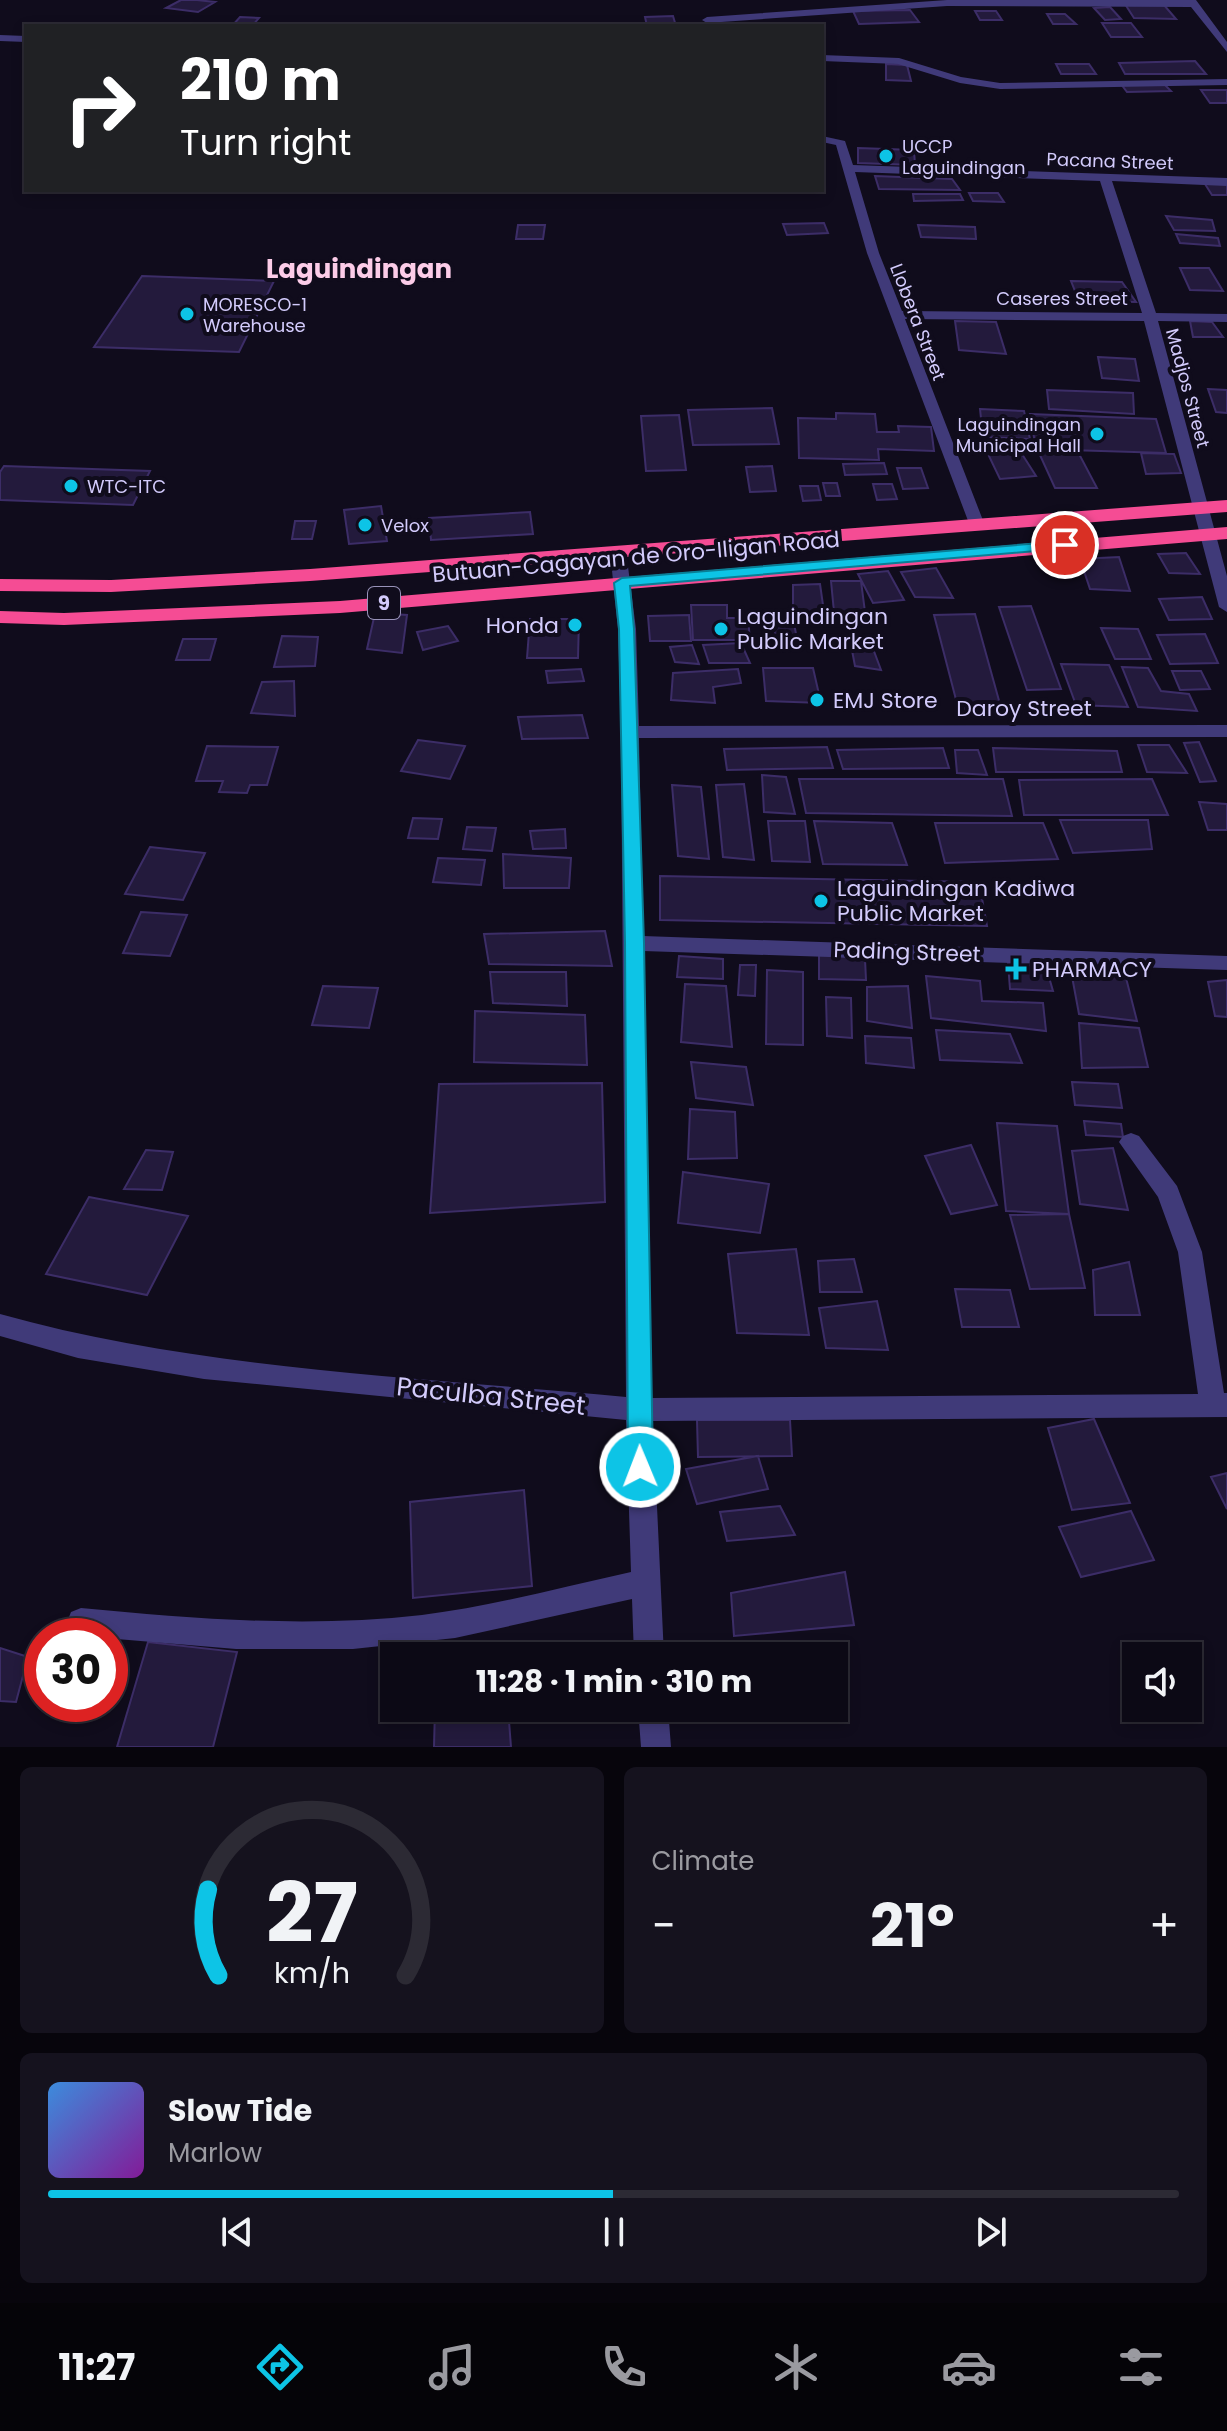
<!DOCTYPE html>
<html lang="en">
<head>
<meta charset="utf-8">
<style>
  :root { --surface:#0c0915; --page:#15121e; --text:#f1f3f6; --muted:#9a9aa0; --line:#2c2a34; --accent:#0dc4e6 }
  body { margin:0; font-family:Poppins,sans-serif; background:var(--page); color:var(--text); height:100vh; display:flex; flex-direction:column; font-size:30px; white-space:nowrap }
  * { box-sizing:border-box; margin:0 }
  p { font-size:26px; color:var(--muted) }
  .icon { flex:none; width:44px; height:44px; fill:none; stroke:currentColor; stroke-width:2; stroke-linecap:round; stroke-linejoin:round }
  .map { position:relative; height:1747px; overflow:hidden }
  .side { display:flex; flex-direction:column; gap:20px; padding:20px; background:#07050c; flex:1 }
  .side>* { flex:none }
  .guide { position:absolute; left:24px; top:24px; width:800px; height:168px; border-radius:0px; box-shadow:0 4px 12px #0003,0 0 0 2px var(--line); background:#202124; color:#fff; overflow:hidden }
  .tools { position:absolute; left:1122px; top:1642px; display:grid; gap:16px }
  .tools a { display:grid; place-items:center; width:80px; height:80px; border-radius:0px; background:var(--surface); box-shadow:0 4px 12px #0003,0 0 0 2px var(--line); font-size:40px }
  .speed { position:absolute; left:24px; top:1618px; display:flex; gap:16px; font-size:40px; font-weight:700; text-align:center }
  .speed>* { display:grid; place-content:center; width:104px; height:104px; border-radius:50%; background:var(--surface); box-shadow:0 4px 12px #0003,0 0 0 2px var(--line); line-height:1 }
  .speed .limit { border:12px solid #d22; background:#fff; color:#111 }
  .pin { position:absolute; display:grid; place-items:center; width:68px; height:68px; color:#fff; margin:-34px; border:4px solid #fff; border-radius:50%; box-shadow:0 2px 8px #0007 }
  .me { position:absolute; width:88px; margin:-44px; rotate:359deg; stroke-linejoin:round; filter:drop-shadow(0 0 6px #0008) }
  .turn { display:flex; align-items:center; gap:28px; height:168px; padding:0 24px; font-size:36px }
  .turn .icon { width:104px; height:104px; stroke-width:2.5 }
  .turn b { display:block; font-size:56px; line-height:68px }
  .big { font-size:60px; font-weight:700; line-height:1.1 }
  .side .tile { flex:1; display:flex; flex-direction:column; justify-content:center; gap:12px; min-width:0; padding:0 28px; border-radius:12px; background:var(--page) }
  .side .dial { align-items:center; gap:0 }
  .dial svg { height:208px; overflow:visible; fill:none; stroke:var(--line); stroke-width:7; stroke-linecap:round; text-anchor:middle }
  .dial text { fill:var(--text); stroke:none }
  .song { display:flex; align-items:center; gap:24px }
  .cover { width:96px; height:96px; border-radius:12px; background:linear-gradient(135deg,hsl(210 70% 55%),hsl(290 70% 35%)) }
  .played { height:8px; border-radius:4px; background:linear-gradient(90deg,var(--accent) 50%,var(--line) 50%) }
  .keys { display:flex; justify-content:space-around; direction:ltr }
  .heat { display:flex; justify-content:space-between; align-items:center; font-size:44px; direction:ltr }
  .side .tiles { flex:1; display:grid; gap:20px; grid-template-columns:1fr 1fr }
  .tile:last-child { grid-column:span 2 }
  .trip { position:absolute; left:380px; top:1642px; width:468px; height:80px; border-radius:0px; background:var(--surface); box-shadow:0 4px 12px #0003,0 0 0 2px var(--line); font-weight:700; line-height:80px; text-align:center }
  .tabs { display:flex; height:128px; justify-content:space-around; align-items:center; background:#050408; color:var(--muted) }
  .tabs .icon { width:56px; height:56px }
  .tabs .on { color:var(--accent) }
  .tabs b { font-size:36px; color:var(--text) }
  .map>svg:first-child { display:block }
  .building { fill:#231a3c; stroke:#3c2d67; stroke-width:2 }
  .lines { fill:none; stroke-linecap:round; stroke-linejoin:round }
  .minor { fill:#403a79; fill-rule:evenodd }
  .highway { fill:#f54c94; fill-rule:evenodd }
  .route { fill:#0dc4e6; stroke:#087f96; stroke-width:2 }
  .poi-dot { fill:#0dc4e6; stroke:#100c1c; stroke-width:3 }
  .labels { text-anchor:middle; dominant-baseline:central; stroke-width:8; stroke-linejoin:round; paint-order:stroke }
  .far-poi-label { font-size:18px; fill:#d3cbfc; stroke:#100c1c; text-anchor:start }
  .far-street-label { font-size:18px; fill:#d3cbfc; stroke:#100c1c }
  .shield { fill:#100c1c; stroke:#9892b9; stroke-width:2 }
  .shield-label { font-size:20px; font-weight:bold; fill:#d3cbfc }
  .street-label { font-size:22px; fill:#d3cbfc; stroke:#100c1c }
  .poi-label { font-size:22px; fill:#d3cbfc; stroke:#100c1c; text-anchor:start }
  .far-district-label { font-size:26px; font-weight:bold; fill:#fccce8; stroke:#100c1c }
  .near-street-label { font-size:26px; fill:#d3cbfc; stroke:#100c1c }
</style>
</head>
<body>
<div class="map">
<svg width="1227" height="1747" viewBox="0 0 1227 1747">
  <rect width="100%" height="100%" fill="#100c1c"/>
  <path class="building" d="M181,0H197L215,2L198,12L166,8Z
    M1125,4L1164,5L1176,19L1134,18Z
    M1110,7L1121,19L1105,20L1094,8Z
    M910,10L919,22L859,24L853,11Z
    M975,11H996L1002,20H980Z
    M1047,14H1065L1076,24H1053Z
    M673,16L676,26H647L645,17Z
    M240,17L259,18L252,26H232Z
    M1102,23H1131L1142,37H1111Z
    M1195,61L1206,74H1125L1119,63Z
    M886,64L907,65L911,81L886,80Z
    M1056,64H1089L1096,74H1061Z
    M1121,84H1164L1171,91L1127,92Z
    M1201,90H1227V103H1210Z
    M858,148L914,150L915,165L858,163Z
    M875,176L952,179L960,190L879,189Z
    M1205,184H1227V195H1212Z
    M969,193H998L1004,202L973,201Z
    M913,194H960L963,200L914,201Z
    M1166,216L1212,220L1215,231L1174,230Z
    M824,223L828,233L787,235L783,224Z
    M518,225H545L543,239H516Z
    M918,225L975,227L976,239L921,237Z
    M1176,234L1218,238L1220,246L1180,243Z
    M1180,268H1209L1223,291L1190,290Z
    M142,276L274,281L239,352L94,347Z
    M1071,281L1122,282L1136,302L1079,301Z
    M955,321L996,322L1006,354L959,350Z
    M1190,321L1212,322L1223,337H1193Z
    M1098,357L1135,359L1139,381L1102,378Z
    M1208,389L1227,390V413L1216,412Z
    M1047,390L1133,393L1134,414L1049,409Z
    M772,408L779,444L693,445L688,410Z
    M980,409L1024,411L1030,439L983,437Z
    M836,413L875,414L877,432H899L898,426L931,427L934,451L878,449L879,460L799,458L798,418L836,419Z
    M1030,414L1156,419L1166,453L1036,449Z
    M679,415L686,470L646,471L641,416Z
    M1020,451L1036,476L1000,479L987,452Z
    M1078,452L1097,488H1055L1039,453Z
    M1141,453L1174,454L1181,473L1146,474Z
    M884,463L887,474L845,475L843,464Z
    M4,466L150,471L133,505L0,500V472Z
    M772,466L776,491L750,492L746,467Z
    M897,468H921L928,488L903,489Z
    M823,483H837L840,496H826Z
    M873,484H892L897,499L877,500Z
    M800,486H818L821,500L803,501Z
    M381,506L387,541L349,544L344,510Z
    M530,512L533,534L431,540L429,518Z
    M295,521H316L312,539H292Z
    M1186,553L1200,574L1169,573L1158,554Z
    M1119,557L1130,591L1090,589L1080,559Z
    M936,568L953,598L915,597L901,572Z
    M888,571L904,600L873,603L858,574Z
    M831,581H861L865,612H834Z
    M820,584L824,612L793,611V585Z
    M1202,597L1212,619L1169,620L1159,599Z
    M691,605H727V618H748L750,640H693Z
    M1031,606L1061,689L1027,690L999,607Z
    M792,612L798,645L777,646L771,613Z
    M375,613L407,615L402,653L367,649Z
    M975,614L1003,715H960L934,615Z
    M689,615L691,641H650L648,616Z
    M530,619H579L578,658H527Z
    M448,626L458,641L423,650L417,632Z
    M1101,628L1138,629L1151,659H1115Z
    M1205,634L1218,663L1170,664L1157,635Z
    M282,636L318,637L315,666L274,667Z
    M183,639H216L210,660H176Z
    M741,643L750,663H709L703,645Z
    M692,645L699,664L675,662L670,647Z
    M851,645L872,646L881,670L855,666Z
    M1061,664L1109,665L1128,707L1076,705Z
    M1122,667L1148,668L1161,691L1189,694L1197,711L1138,707Z
    M763,668H813L821,703L766,701Z
    M581,669L584,681L548,683L546,671Z
    M738,669L741,683L713,687L715,703L671,700L673,673Z
    M1172,671H1201L1210,689L1180,690Z
    M294,681L295,716L251,713L262,682Z
    M582,715L588,738L522,739L518,717Z
    M418,740L465,746L450,779L401,771Z
    M1199,742L1216,781L1200,782L1184,743Z
    M1138,745H1169L1187,773L1147,772Z
    M207,746L278,747L267,785H250L247,793L219,792L223,781H196Z
    M827,747L833,768L727,770L724,749Z
    M943,748L949,768L843,769L837,750Z
    M993,748L1117,751L1122,772H996Z
    M955,750H978L987,775L957,773Z
    M762,775L786,777L795,814L764,812Z
    M799,779H1003L1012,816L806,813Z
    M1152,779L1168,815H1024L1019,780Z
    M744,784L754,860L723,857L716,785Z
    M672,785L701,787L709,859L678,856Z
    M1199,802L1227,804V830H1208Z
    M413,818L442,819L438,839L408,838Z
    M1060,820H1148L1152,849L1073,853Z
    M768,821H805L810,862L772,861Z
    M814,821L892,823L907,865L823,864Z
    M935,823H1043L1058,859L945,863Z
    M467,827L496,828L492,851L463,849Z
    M565,829L566,848L533,849L530,831Z
    M150,847L205,853L183,900L125,894Z
    M503,854L571,858L569,888H504Z
    M438,858L485,860L481,885L433,882Z
    M660,876L979,882L987,926L660,920Z
    M141,912L187,915L170,956L123,953Z
    M605,931L612,966L489,964L484,934Z
    M819,954L865,959L866,980L819,979Z
    M679,956L723,959V979L677,977Z
    M1008,963L1046,967L1053,991L1010,989Z
    M740,965H756L755,996L738,995Z
    M767,970L803,972V1045L766,1044Z
    M1071,971L1125,974L1137,1021L1079,1014Z
    M490,972H566L567,1006L493,1003Z
    M926,976L980,981L982,1001L1043,1003L1046,1031L931,1018Z
    M1227,980V1017L1215,1016L1208,982Z
    M685,984L726,986L732,1047L681,1042Z
    M323,986L378,988L369,1028L312,1025Z
    M908,986L912,1028L867,1021V987Z
    M826,997L851,998L852,1038L827,1036Z
    M475,1011L585,1015L587,1065L474,1062Z
    M1079,1023L1139,1028L1148,1067L1082,1068Z
    M936,1030L1010,1034L1022,1063L940,1060Z
    M865,1036L911,1038L914,1068L866,1063Z
    M691,1062L746,1067L753,1105L696,1098Z
    M1072,1082L1118,1084L1122,1108L1075,1105Z
    M602,1083L605,1202L430,1213L439,1084Z
    M690,1109L735,1112L737,1158L688,1159Z
    M1084,1121L1121,1124L1123,1137L1086,1135Z
    M997,1123L1057,1126L1069,1214L1006,1211Z
    M971,1145L997,1205L951,1214L925,1156Z
    M1113,1148L1128,1210L1080,1204L1072,1151Z
    M146,1150L173,1152L162,1190L124,1189Z
    M683,1172L769,1184L760,1233L678,1223Z
    M89,1197L188,1216L147,1295L46,1274Z
    M1069,1214L1085,1288L1030,1289L1010,1215Z
    M796,1249L809,1335L737,1333L728,1254Z
    M854,1259L862,1292H820L818,1261Z
    M1129,1262L1140,1315H1095L1093,1270Z
    M955,1289L1010,1290L1019,1327H962Z
    M877,1301L888,1350L826,1348L819,1308Z
    M1094,1419L1130,1503L1072,1510L1048,1428Z
    M697,1420H790L792,1456L698,1457Z
    M758,1456L768,1489L697,1504L686,1469Z
    M1227,1473V1509L1211,1477Z
    M524,1490L532,1586L413,1598L410,1502Z
    M780,1506L795,1535L727,1541L720,1512Z
    M1131,1511L1154,1560L1081,1577L1059,1527Z
    M845,1572L854,1625L734,1636L731,1593Z
    M148,1642L237,1652L213,1747H117Z
    M799,1645L803,1656H724L721,1648Z
    M501,1646L502,1656H436V1648Z
    M0,1648L28,1657L16,1702L0,1701Z
    M435,1708H508L511,1747H434Z"/>
  <g class="lines">
    <path class="minor" d="M947,0H1196L1227,42V52L1191,7L947,6L707,23L702,20L707,17Z
      M0,35L26,36V42L0,41Z
      M822,55L899,58L961,77L1000,83L1227,79V85L1000,89L960,83L898,64L822,61Z
      M822,136L845,141L853,165L1227,178V186L1112,181L1156,313L1227,314V322L1158,321L1227,576V612L1219,607L1144,321L905,319L984,523L982,526H970L867,253L836,145L822,142ZM855,172L1100,181L1142,313L902,311L879,253Z
      M618,546L626,551L636,629L639,726L1227,725V737L639,738L643,936L1227,956V970L643,951L652,1398L1198,1394L1178,1252L1158,1197L1119,1142L1123,1136L1131,1133L1139,1136L1177,1186L1202,1252L1224,1393H1227V1417L653,1421L664,1656H634L632,1599L455,1638L353,1649H236L81,1636L71,1632L67,1622L71,1612L81,1608C195,1619 308,1628 422,1615C493,1606 562,1587 631,1572L626,1420L204,1379L78,1358L0,1336V1314C200,1370 419,1377 626,1397L621,732L618,629L610,551Z
      M638,1708H668L671,1747H641Z"/>
    <path class="highway" d="M1227,500V512L310,581L111,592L0,591V579L111,580L310,569Z
      M1227,527V539L340,613L64,625L0,623V611L64,613L340,601Z"/>
  </g>
  <path class="route" d="M1065,541L1070,542V548L630,586L634,629L644,943L653,1467L649,1475L640,1479L632,1475L628,1467L625,943L619,629L614,583L622,578Z"/>
  <g class="poi-dot">
    <circle cx="886" cy="156" r="8"/>
    <circle cx="187" cy="314" r="8"/>
    <circle cx="1097" cy="434" r="8"/>
    <circle cx="71" cy="486" r="8"/>
    <circle cx="365" cy="525" r="8"/>
    <circle cx="575" cy="625" r="8"/>
    <circle cx="721" cy="629" r="8"/>
    <circle cx="817" cy="700" r="8"/>
    <circle cx="821" cy="901" r="8"/>
    <path d="M1012 957h8v8h8v8h-8v8h-8v-8h-8v-8h8z"/>
  </g>
  <g class="labels">
    <g class="far-poi-label">
      <text x="902" y="146">UCCP<tspan x="902" dy="21">Laguindingan</tspan></text>
      <text x="203" y="304">MORESCO-1<tspan x="203" dy="21">Warehouse</tspan></text>
      <text x="1081" y="424" text-anchor="end">Laguindingan<tspan x="1081" dy="21">Municipal Hall</tspan></text>
      <text x="87" y="486">WTC-ITC</text>
      <text x="381" y="525">Velox</text>
    </g>
    <g class="far-street-label">
      <text transform="translate(1110 161) rotate(2)">Pacana Street</text>
      <text x="1062" y="298">Caseres Street</text>
      <text transform="translate(918 322) rotate(69)">Llobera Street</text>
      <text transform="translate(1188 388) rotate(75)">Madjos Street</text>
    </g>
    <rect class="shield" x="368" y="587" width="32" height="32" rx="6"/>
    <g class="shield-label">
      <text x="384" y="603">9</text>
    </g>
    <g class="street-label">
      <text transform="translate(636 557) rotate(-5)">Butuan-Cagayan de Oro-Iligan Road</text>
      <text x="1024" y="708">Daroy Street</text>
      <text transform="translate(907 952) rotate(2)">Pading Street</text>
    </g>
    <g class="poi-label">
      <text x="737" y="616">Laguindingan<tspan x="737" dy="25">Public Market</tspan></text>
      <text x="559" y="625" text-anchor="end">Honda</text>
      <text x="833" y="700">EMJ Store</text>
      <text x="837" y="888">Laguindingan Kadiwa<tspan x="837" dy="25">Public Market</tspan></text>
      <text x="1032" y="969">PHARMACY</text>
    </g>
    <g class="far-district-label">
      <text x="359" y="269">Laguindingan</text>
    </g>
    <g class="near-street-label">
      <text transform="translate(491 1396) rotate(6)">Paculba Street</text>
    </g>
  </g>
</svg>
<div class="tools">
<a><svg class="icon" aria-label="sound" viewBox="0 0 24 24"><path d="M4 9h4l5-4v14l-5-4H4zM17 9q2 3 0 6"/></svg></a>
</div>
<div class="speed"><div class="limit">30</div></div>
<div class="pin" style="left:1065px;top:545px;background:#d93025"><svg class="icon" aria-label="arrive" viewBox="0 0 24 24"><path d="M6 21V4h12l-3 4 3 4H6"/></svg></div>
<svg class="me" style="left:640px;top:1467px" viewBox="-20 -20 40 40"><circle r="17" fill="#0dc4e6" stroke="#fff" stroke-width="3"/><path d="M0-11L8 9 0 5-8 9z" fill="#fff"/></svg>
<div class="trip">11:28 · 1 min · 310 m</div>
<div class="guide">
<div class="turn"><svg class="icon" aria-label="right" viewBox="0 0 24 24"><path d="M7 20v-9h11M14 6l5 5-5 5"/></svg><div><b>210 m</b>Turn right</div></div>
</div>
</div>
<section class="side">
<div class="tiles">
<div class="tile dial"><svg viewBox="0 0 100 80">
<path d="M14 69A42 42 0 1 1 86 69"/>
<path d="M14 69A42 42 0 0 1 10 36" stroke="#0dc4e6"/>
<text x="50" y="56" font-size="32" font-weight="700">27</text>
<text x="50" y="72" font-size="11">km/h</text>
</svg></div>
<div class="tile"><p>Climate</p>
<div class="heat"><a>−</a><b class="big">21°</b><a>+</a></div>
</div>
<div class="tile">
<div class="song"><i class="cover"></i><div><b>Slow Tide</b><p>Marlow</p></div></div>
<div class="played"></div>
<div class="keys"><svg class="icon" aria-label="previous" viewBox="0 0 24 24"><path d="M18 5L8 12l10 7zM5 5v14"/></svg><svg class="icon" aria-label="pause" viewBox="0 0 24 24"><path d="M8 5v14M16 5v14"/></svg><svg class="icon" aria-label="next" viewBox="0 0 24 24"><path d="M6 5l10 7-10 7zM19 5v14"/></svg></div>
</div>
</div>
</section>
<nav class="tabs">
<b>11:27</b>
<svg class="icon on" aria-label="directions" viewBox="0 0 24 24"><path d="M12 3l9 9-9 9-9-9zM9 14v-3h6M13 9l2 2-2 2"/></svg>
<svg class="icon" aria-label="music" viewBox="0 0 24 24"><path d="M9 18V5l10-2v13"/><circle cx="6" cy="18" r="3"/><circle cx="16" cy="16" r="3"/></svg>
<svg class="icon" aria-label="phone" viewBox="0 0 24 24"><path d="M5 4h4l2 5-3 2q2 4 5 5l2-3 5 2v4C11 20 4 13 5 4z"/></svg>
<svg class="icon" aria-label="climate" viewBox="0 0 24 24"><path d="M12 3v18M4 7l16 10M4 17L20 7"/></svg>
<svg class="icon" aria-label="car" viewBox="0 0 24 24"><path d="M5 17H2v-5l4-1 3-4h7l3 4 3 1v5h-3M9 17h6M6 11h13"/><circle cx="7" cy="17" r="2"/><circle cx="17" cy="17" r="2"/></svg>
<svg class="icon" aria-label="filters" viewBox="0 0 24 24"><path d="M4 7h16M4 17h16"/><circle cx="9" cy="7" r="2"/><circle cx="15" cy="17" r="2"/></svg>
</nav>
</body>
</html>
